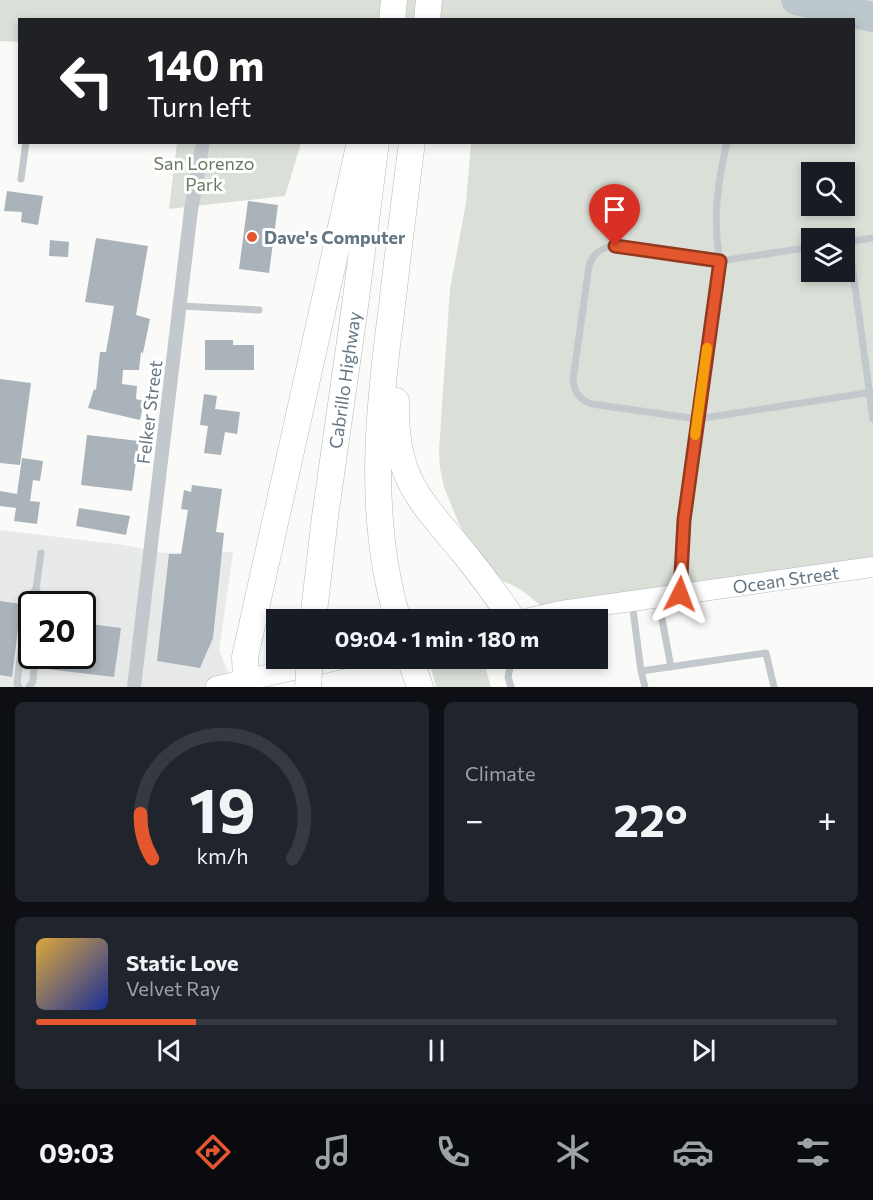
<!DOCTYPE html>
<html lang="en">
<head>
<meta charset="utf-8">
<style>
  :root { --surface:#171b24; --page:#20242c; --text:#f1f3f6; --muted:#9ea1a6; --line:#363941; --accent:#e4572e }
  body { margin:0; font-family:Commissioner,sans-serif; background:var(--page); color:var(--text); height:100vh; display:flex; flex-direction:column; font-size:22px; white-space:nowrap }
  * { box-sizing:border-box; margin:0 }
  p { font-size:20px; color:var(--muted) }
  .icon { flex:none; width:33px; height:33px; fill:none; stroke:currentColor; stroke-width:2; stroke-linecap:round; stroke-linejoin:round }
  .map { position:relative; height:687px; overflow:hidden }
  .details { display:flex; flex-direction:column; gap:15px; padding:15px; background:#0d0f14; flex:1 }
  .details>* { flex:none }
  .top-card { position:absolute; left:18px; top:18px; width:837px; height:126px; border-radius:0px; box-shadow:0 3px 9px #0003; background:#202124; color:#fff; overflow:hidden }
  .tools { position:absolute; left:801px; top:162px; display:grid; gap:12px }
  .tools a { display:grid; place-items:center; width:54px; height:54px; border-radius:0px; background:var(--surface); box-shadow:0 3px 9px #0003; font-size:30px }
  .speed { position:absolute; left:18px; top:591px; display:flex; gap:12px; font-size:30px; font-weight:700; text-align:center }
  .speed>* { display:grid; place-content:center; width:78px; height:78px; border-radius:50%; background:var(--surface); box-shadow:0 3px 9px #0003; line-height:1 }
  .speed .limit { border:3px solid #111; border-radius:9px; background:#fff; color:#111 }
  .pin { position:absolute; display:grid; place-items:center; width:51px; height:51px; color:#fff; margin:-62px -26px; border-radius:50% 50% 50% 0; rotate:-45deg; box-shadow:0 0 6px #0007 }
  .pin .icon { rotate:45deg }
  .me { position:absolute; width:66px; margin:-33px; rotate:3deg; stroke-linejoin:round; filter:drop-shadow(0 0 4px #0008) }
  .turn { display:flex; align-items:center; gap:21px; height:126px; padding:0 30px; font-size:27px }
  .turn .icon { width:78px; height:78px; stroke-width:2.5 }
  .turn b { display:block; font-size:42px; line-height:51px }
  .big { font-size:45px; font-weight:700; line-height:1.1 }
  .details .widget { flex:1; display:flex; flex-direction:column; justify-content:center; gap:9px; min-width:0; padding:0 21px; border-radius:9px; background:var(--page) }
  .details .dial { align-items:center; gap:0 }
  .dial svg { height:156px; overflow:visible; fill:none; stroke:var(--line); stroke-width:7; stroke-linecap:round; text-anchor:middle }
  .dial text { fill:var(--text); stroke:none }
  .song { display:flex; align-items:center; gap:18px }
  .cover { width:72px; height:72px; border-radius:9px; background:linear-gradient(135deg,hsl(40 70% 55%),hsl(230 70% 35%)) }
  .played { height:6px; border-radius:3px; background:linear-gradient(90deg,var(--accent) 20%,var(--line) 20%) }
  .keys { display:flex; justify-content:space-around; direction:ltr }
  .heat { display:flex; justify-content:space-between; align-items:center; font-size:33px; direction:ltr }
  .details .tiles { flex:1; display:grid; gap:15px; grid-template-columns:1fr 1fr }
  .widget:last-child { grid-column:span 2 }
  .trip { position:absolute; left:266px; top:609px; width:342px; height:60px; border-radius:0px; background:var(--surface); box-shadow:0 3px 9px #0003; font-weight:700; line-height:60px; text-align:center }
  .menu { display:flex; height:96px; justify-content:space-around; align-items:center; background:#090b0e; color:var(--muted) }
  .menu .icon { width:42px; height:42px }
  .menu .on { color:var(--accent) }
  .menu b { font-size:27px; color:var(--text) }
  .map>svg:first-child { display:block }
  .built { fill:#e8e9e9; fill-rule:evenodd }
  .green { fill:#dadfd7; fill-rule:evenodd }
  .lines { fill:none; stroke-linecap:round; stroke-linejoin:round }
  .river { stroke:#bbc7cb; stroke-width:30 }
  .building { fill:#aab3b9 }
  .secondary-casing { stroke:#b3babf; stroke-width:21 }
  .primary-casing { stroke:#b5babe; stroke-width:22 }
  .motorway-casing { stroke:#b4b9bd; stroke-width:27 }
  .service { stroke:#c3c8cc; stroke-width:7 }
  .minor { stroke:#c3c8cc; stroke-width:14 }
  .secondary { stroke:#fff; stroke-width:20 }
  .primary { stroke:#fff; stroke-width:21 }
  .motorway { stroke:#fff; stroke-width:26 }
  .motorway-bridge-casing { stroke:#b4b9bd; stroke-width:27; stroke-linecap:butt }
  .motorway-bridge { stroke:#fff; stroke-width:26 }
  .route-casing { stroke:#94391e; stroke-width:15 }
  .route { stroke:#e4572e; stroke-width:10 }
  .slow { stroke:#f59e0b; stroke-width:10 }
  .poi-dot { fill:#e4572e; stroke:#fff; stroke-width:2 }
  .labels { text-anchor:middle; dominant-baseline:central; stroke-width:6; stroke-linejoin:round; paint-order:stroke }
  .park-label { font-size:18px; fill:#687a64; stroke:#fff }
  .poi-label { font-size:18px; font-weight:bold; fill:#657683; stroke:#fff; text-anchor:start }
  .street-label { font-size:18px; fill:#657683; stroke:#fff }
</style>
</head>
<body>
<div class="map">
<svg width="873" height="687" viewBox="0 0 873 687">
  <rect width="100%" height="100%" fill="#fafaf8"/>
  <path class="built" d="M0,530L124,545L164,553L233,552L219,650L234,687H0ZM32,604H82V656H32Z"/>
  <path class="green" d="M0,0H873V565L548,611L520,589L503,581L485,564L471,545L459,524L444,487L440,468L439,450L450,289L466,203L471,143L854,142V20H20L19,42L0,41ZM812,172H844V206H812ZM812,238H844V272H812Z
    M177,143H301L285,196L169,209Z
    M435,658L483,659L491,687H436L429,660Z"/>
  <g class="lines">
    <path class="river" d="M796,0L873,17"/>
  </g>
  <path class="building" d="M7,191L43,196L38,225L21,222L22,212L4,211Z
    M248,201L278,205L269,273L239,269Z
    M96,238L148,246L136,315L150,319L143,353L141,352L139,370H123L122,384L137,386L136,399L144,401L140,420L88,408L94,389L96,390L100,352H106L114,306L85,302Z
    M50,240L69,242L68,257L49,256Z
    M205,340H233V345H254V370H205Z
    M0,379L31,383L20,465L0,463Z
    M204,394L217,396L215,409L240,412L237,434L225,432L221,455L204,453L208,426L200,425Z
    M87,435L139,441L132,491L81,485Z
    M22,458L43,461L40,481L33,480L30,501L40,502L37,524L14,521L16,508L0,506V491L17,494Z
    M192,485L222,489L216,532L224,533L213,638L200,668L157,661L169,554H181L188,510L181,509L184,490L191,492Z
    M79,508L130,516L126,535L76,526Z
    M0,601L21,604L12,677L0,675Z
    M82,623L121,628L114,677L47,669L49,656H82Z"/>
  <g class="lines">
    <defs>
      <g id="secondary">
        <path id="s1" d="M521,620L561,611L873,567"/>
      </g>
      <path id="primary" d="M216,687L344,658"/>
      <g id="motorway">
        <path d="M392,20L394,0"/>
        <path d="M427,20L429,0"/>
        <path d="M396,401C394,477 418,498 463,552C481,574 497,596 513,620"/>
        <path id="s2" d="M313,620L325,517L355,306L376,142"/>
        <path d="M398,620C367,517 378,411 392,306C398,252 405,197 412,142"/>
        <path d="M410,658L420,687"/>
        <path d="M246,680L245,657L360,142"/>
      </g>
    </defs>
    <use href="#secondary" class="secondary-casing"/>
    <use href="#primary" class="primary-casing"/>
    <use href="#motorway" class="motorway-casing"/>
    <path class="service" d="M21,179L26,142
      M847,242L873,238
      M849,242L873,419
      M812,247L720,261L615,246C601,247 593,253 589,266L573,379C574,392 579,400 592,404L697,419L873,392
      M180,306L259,310
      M36,589L42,600L41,604
      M681,592L684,520L720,261C712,221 718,181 727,142
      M658,598L671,667
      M632,602L641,671
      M19,687L17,684L27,600L36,589L41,553
      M29,687L33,681L35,656
      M511,687L508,677L512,658
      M645,687L641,671L766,653L774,687"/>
    <path class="minor" d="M134,687L191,210L203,142"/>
    <use href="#secondary" class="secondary"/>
    <use href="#primary" class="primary"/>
    <use href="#motorway" class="motorway"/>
    <defs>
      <path id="motorway-bridge" d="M308,687L310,658"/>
    </defs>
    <use href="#motorway-bridge" class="motorway-bridge-casing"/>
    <use href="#motorway-bridge" class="motorway-bridge"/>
  </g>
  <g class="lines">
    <defs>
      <path id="route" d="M615,246L720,261L684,520L680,594"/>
    </defs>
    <use href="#route" class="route-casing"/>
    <use href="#route" class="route"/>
    <path class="slow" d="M695,435L707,348"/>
  </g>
  <circle class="poi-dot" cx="252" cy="237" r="6"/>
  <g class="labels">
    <g class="park-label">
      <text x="204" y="163">San Lorenzo<tspan x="204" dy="21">Park</tspan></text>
    </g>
    <g class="poi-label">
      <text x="264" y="237">Dave's Computer</text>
    </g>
    <g class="street-label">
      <text stroke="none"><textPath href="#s2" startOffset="242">Cabrillo Highway</textPath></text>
      <text transform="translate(149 412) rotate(-83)">Felker Street</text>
      <text stroke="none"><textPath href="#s1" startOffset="268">Ocean Street</textPath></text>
    </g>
  </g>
</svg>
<div class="tools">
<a><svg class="icon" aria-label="search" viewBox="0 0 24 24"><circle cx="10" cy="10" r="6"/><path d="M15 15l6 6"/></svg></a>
<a><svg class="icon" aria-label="layers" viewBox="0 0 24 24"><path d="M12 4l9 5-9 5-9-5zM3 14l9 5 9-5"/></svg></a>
</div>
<div class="speed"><div class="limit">20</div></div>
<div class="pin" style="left:615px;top:246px;background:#d93025"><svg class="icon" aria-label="arrive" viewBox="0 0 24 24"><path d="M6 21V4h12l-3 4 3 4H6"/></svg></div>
<svg class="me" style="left:680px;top:594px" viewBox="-20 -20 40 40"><path d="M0-17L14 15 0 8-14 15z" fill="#e4572e" stroke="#fff" stroke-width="4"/></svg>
<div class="trip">09:04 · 1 min · 180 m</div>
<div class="top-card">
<div class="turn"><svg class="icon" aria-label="left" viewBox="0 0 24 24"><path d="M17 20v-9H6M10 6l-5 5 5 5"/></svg><div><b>140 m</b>Turn left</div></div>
</div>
</div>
<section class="details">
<div class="tiles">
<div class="widget dial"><svg viewBox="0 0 100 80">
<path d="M14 69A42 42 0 1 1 86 69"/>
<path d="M14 69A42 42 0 0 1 8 46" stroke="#e4572e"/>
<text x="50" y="56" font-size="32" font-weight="700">19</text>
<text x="50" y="72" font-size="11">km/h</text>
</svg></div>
<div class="widget"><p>Climate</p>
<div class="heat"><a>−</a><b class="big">22°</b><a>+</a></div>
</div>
<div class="widget">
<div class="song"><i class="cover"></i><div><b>Static Love</b><p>Velvet Ray</p></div></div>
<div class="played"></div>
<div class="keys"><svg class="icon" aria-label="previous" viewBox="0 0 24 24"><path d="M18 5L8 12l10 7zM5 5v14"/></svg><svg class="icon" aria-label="pause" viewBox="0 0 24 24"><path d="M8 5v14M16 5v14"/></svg><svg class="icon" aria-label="next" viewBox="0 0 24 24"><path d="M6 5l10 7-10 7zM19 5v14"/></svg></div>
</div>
</div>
</section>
<nav class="menu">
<b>09:03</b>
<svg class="icon on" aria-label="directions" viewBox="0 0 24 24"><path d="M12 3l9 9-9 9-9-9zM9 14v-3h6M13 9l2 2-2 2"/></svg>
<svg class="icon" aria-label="music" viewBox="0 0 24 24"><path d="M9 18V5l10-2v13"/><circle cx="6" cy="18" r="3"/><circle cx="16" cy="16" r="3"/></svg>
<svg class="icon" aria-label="phone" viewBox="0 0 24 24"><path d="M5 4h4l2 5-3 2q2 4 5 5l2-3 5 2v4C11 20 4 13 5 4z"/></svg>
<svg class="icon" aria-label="climate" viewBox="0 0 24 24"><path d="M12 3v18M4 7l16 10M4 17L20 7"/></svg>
<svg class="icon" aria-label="car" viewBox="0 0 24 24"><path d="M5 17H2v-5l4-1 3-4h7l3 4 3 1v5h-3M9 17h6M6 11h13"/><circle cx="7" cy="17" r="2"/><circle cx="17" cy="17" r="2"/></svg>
<svg class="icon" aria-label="filters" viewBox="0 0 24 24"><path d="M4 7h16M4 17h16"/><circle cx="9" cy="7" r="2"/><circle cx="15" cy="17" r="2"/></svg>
</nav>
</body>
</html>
